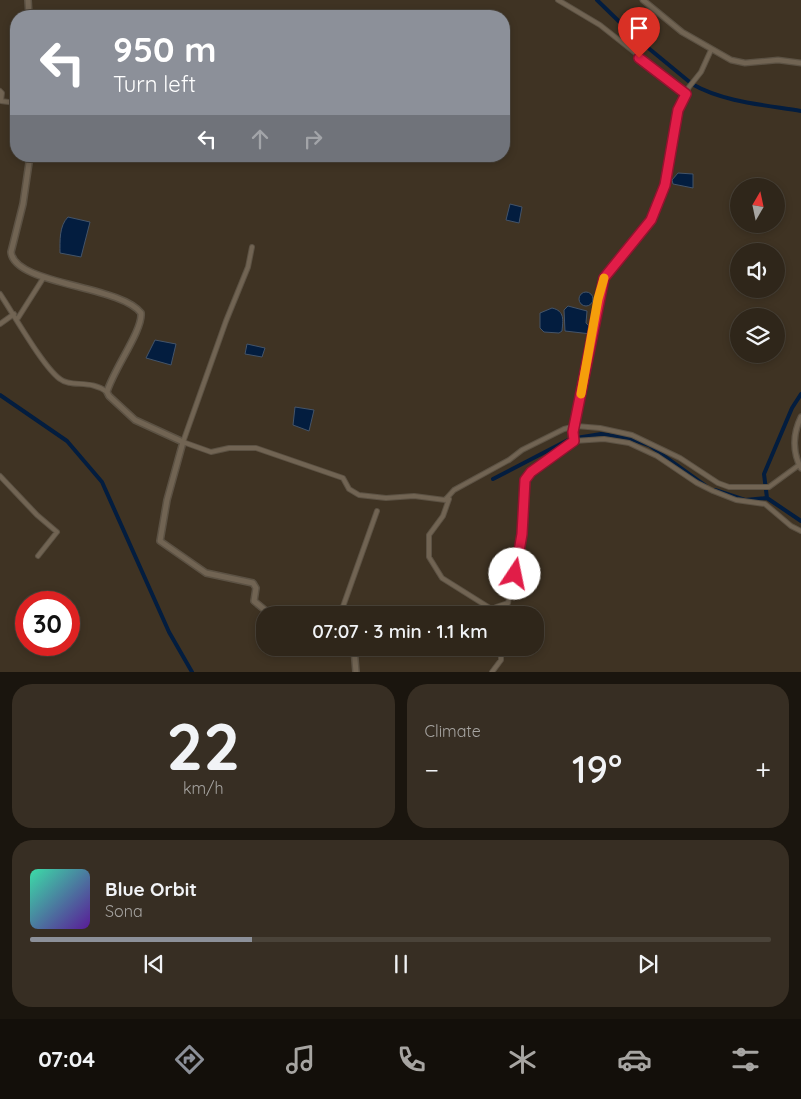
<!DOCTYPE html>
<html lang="en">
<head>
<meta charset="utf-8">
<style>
  :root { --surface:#2f261a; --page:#372e23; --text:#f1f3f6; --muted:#a7a5a2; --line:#4a4339; --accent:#8c9099 }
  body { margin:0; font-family:Quicksand,sans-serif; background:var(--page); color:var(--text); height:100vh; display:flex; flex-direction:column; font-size:19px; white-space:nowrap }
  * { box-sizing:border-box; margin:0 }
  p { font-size:16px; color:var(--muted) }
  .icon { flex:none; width:28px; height:28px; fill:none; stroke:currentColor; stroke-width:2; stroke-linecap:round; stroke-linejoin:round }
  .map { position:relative; height:672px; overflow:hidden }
  .side { display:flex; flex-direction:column; gap:12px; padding:12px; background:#1a150e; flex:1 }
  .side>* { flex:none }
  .hud { position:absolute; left:10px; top:10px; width:500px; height:152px; border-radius:20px; box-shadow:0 2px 8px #0003,0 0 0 1px var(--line); background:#8c9099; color:#fff; overflow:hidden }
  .needle { width:32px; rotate:9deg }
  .tools { position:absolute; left:730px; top:178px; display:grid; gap:10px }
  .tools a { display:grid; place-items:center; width:55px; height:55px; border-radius:50%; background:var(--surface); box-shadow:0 2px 8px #0003,0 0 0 1px var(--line); font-size:25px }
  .speed { position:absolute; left:15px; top:591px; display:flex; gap:10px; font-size:25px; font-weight:700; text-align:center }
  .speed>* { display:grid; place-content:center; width:65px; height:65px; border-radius:50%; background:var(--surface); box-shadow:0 2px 8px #0003,0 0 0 1px var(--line); line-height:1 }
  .speed .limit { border:8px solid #d22; background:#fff; color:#111 }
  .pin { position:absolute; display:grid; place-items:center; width:42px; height:42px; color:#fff; margin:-51px -21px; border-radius:50% 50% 50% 0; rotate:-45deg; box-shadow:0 0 5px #0007 }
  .pin .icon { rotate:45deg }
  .me { position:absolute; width:55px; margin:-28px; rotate:11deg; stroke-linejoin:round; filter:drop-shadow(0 0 4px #0008) }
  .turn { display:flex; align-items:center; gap:18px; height:105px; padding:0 20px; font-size:22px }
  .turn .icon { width:65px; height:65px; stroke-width:2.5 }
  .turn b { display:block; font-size:35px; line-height:42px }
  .lanes { display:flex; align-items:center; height:48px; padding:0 20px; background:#0003; justify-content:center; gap:25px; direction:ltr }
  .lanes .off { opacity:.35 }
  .big { font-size:38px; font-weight:600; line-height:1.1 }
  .side .tile { flex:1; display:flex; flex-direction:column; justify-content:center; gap:8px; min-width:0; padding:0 18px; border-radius:20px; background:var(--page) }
  .side .dial { align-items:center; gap:0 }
  .dial b { font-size:65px; line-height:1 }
  .song { display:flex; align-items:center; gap:15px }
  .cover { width:60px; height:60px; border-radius:8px; background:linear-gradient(135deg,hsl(160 70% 55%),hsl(270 70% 35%)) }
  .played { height:5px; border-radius:2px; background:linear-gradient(90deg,var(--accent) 30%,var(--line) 30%) }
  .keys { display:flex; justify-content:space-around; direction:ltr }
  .heat { display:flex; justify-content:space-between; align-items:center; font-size:28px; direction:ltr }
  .side .tiles { flex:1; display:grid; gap:12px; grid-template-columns:1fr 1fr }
  .tile:last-child { grid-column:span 2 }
  .trip { position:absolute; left:256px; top:606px; width:288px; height:50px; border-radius:20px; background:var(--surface); box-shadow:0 2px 8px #0003,0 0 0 1px var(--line); font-weight:600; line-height:50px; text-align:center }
  .tabs { display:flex; height:80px; justify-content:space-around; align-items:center; background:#130f0a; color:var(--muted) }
  .tabs .icon { width:35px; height:35px }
  .tabs .on { color:var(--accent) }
  .tabs b { font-size:22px; color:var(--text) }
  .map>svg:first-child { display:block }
  .water { fill:#031d3f; stroke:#445469 }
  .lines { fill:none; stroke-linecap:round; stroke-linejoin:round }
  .canal { stroke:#031d3f; stroke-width:4 }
  .minor-casing { stroke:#5c5244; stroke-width:6 }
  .tertiary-casing { stroke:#5c5244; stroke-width:7 }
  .secondary-casing { stroke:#5c5244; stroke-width:8 }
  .minor { stroke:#716453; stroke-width:4 }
  .tertiary { stroke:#716453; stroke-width:4.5 }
  .secondary { stroke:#716453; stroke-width:5 }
  .route-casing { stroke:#92132f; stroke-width:12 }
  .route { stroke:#e11d48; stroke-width:9 }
  .slow { stroke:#f59e0b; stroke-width:9 }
</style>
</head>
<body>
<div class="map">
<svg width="801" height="672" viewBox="0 0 801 672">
  <rect width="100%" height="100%" fill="#3f3323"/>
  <path class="water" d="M678,173L693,174V188L673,184L672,180Z
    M510,204L522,207L519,223L506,220Z
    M68,217L90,222L81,257L60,253C60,241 59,226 68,217Z
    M579 299a7 7 0 1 1 14 0a7 7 0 1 1-14 0Z
    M568,306L587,311L586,323L591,328V334L565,331L564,310Z
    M552,308C565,311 563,320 562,331L559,333L544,332L540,328V313Z
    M155,340L176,344L171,365L146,358Z
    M247,344L265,348L262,357L245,354Z
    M295,407L314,410L309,431L293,425Z"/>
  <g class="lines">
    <path class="canal" d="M597,0L635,37L692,84C723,102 765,105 801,111
      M0,395L67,441L102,482L169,632L192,672
      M493,479L570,439L601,434L628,438L649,445L706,486
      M715,490L745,500L767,498L801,521
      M767,498L764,474L792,408L801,394"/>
    <defs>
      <path id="minor" d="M558,0L600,25L686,93
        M0,91L2,93L1,101L16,103
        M252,247L248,267L226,321L183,442L211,452L229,448H256L343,478L349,489L359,495L386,498L414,496L445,500L454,490L509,460L522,450L564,429L576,426L598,299L606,273L651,220L668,173L678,110L689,87L701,72L711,50
        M0,294C13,313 43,367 60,379C71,388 91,379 107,392
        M18,318L44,277
        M0,324L14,314
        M574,441L576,426L600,428L632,435L680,458L718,483L729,487H769L799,465
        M0,476L37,515L57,532L38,556
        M449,499L443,516L429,535V557L442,578L493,610
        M340,615L377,511
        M494,615L496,607L508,603L522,534L525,480L531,472L574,441L604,439L629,443L657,456L697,483L713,491L736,500L765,504L791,526L801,531
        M492,672L501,660V648"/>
      <path id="tertiary" d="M643,0L682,32L731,60L745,63L778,60L801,63
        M801,417C793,433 792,452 801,468"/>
      <path id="secondary" d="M28,0L29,16
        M30,156L23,204L11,252C14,285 120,285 141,313C143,330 113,370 107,392L109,396L135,420L183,442L167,500L160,541L206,573L253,583L256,588L254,601L271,615
        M354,648L356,672"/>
    </defs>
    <use href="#minor" class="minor-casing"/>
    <use href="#tertiary" class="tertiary-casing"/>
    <use href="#secondary" class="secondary-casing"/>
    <use href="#minor" class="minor"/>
    <use href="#tertiary" class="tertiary"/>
    <use href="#secondary" class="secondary"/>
  </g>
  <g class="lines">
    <defs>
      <path id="route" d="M515,574L522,534L525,480L531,472L574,441L573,432L604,278L651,220L665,185L678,110L686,94L639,58"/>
    </defs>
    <use href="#route" class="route-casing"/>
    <use href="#route" class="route"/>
    <path class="slow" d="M581,394L598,299L604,278"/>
  </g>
</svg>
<div class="tools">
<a><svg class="needle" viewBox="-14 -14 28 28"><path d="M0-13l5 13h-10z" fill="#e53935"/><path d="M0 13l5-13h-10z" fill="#a7a5a2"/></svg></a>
<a><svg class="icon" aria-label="sound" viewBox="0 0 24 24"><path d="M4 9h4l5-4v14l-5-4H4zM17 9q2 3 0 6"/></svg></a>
<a><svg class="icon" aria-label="layers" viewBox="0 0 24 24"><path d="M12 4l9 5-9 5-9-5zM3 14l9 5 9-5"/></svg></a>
</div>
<div class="speed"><div class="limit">30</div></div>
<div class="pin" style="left:639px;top:58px;background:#d93025"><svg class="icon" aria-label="arrive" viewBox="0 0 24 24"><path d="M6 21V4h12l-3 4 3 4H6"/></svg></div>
<svg class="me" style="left:515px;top:574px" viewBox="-20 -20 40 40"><circle r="19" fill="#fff"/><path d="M0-13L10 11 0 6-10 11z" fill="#e11d48"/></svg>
<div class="trip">07:07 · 3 min · 1.1 km</div>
<div class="hud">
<div class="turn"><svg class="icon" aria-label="left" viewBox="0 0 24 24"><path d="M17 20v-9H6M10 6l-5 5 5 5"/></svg><div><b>950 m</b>Turn left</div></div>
<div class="lanes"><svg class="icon" aria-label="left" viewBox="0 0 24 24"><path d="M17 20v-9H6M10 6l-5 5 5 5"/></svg><svg class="icon off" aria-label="ahead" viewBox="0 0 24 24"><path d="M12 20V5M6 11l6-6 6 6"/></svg><svg class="icon off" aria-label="right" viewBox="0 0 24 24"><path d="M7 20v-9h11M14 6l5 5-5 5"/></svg></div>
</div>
</div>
<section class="side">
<div class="tiles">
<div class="tile dial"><b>22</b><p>km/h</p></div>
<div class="tile"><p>Climate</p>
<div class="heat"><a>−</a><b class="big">19°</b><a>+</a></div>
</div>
<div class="tile">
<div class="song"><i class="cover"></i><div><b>Blue Orbit</b><p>Sona</p></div></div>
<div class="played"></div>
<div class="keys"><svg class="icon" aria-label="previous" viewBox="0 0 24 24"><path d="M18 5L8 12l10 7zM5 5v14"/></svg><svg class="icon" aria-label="pause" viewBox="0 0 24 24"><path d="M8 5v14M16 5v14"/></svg><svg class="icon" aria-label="next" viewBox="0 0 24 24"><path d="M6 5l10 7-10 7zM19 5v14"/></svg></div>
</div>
</div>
</section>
<nav class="tabs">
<b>07:04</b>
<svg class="icon on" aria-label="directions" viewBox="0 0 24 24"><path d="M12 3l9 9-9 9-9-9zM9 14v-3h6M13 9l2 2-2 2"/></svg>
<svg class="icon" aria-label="music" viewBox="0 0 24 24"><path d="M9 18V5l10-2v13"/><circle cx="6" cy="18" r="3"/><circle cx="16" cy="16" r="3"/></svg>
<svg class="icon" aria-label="phone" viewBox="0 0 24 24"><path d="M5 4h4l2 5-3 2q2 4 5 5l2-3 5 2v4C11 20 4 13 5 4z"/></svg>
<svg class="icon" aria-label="climate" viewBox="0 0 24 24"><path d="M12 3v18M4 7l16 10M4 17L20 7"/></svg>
<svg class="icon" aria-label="car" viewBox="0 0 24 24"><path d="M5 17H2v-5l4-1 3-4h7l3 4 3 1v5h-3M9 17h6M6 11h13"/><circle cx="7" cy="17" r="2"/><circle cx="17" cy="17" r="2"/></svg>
<svg class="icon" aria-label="filters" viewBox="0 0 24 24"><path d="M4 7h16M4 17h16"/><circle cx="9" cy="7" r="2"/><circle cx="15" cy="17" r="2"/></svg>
</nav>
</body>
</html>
